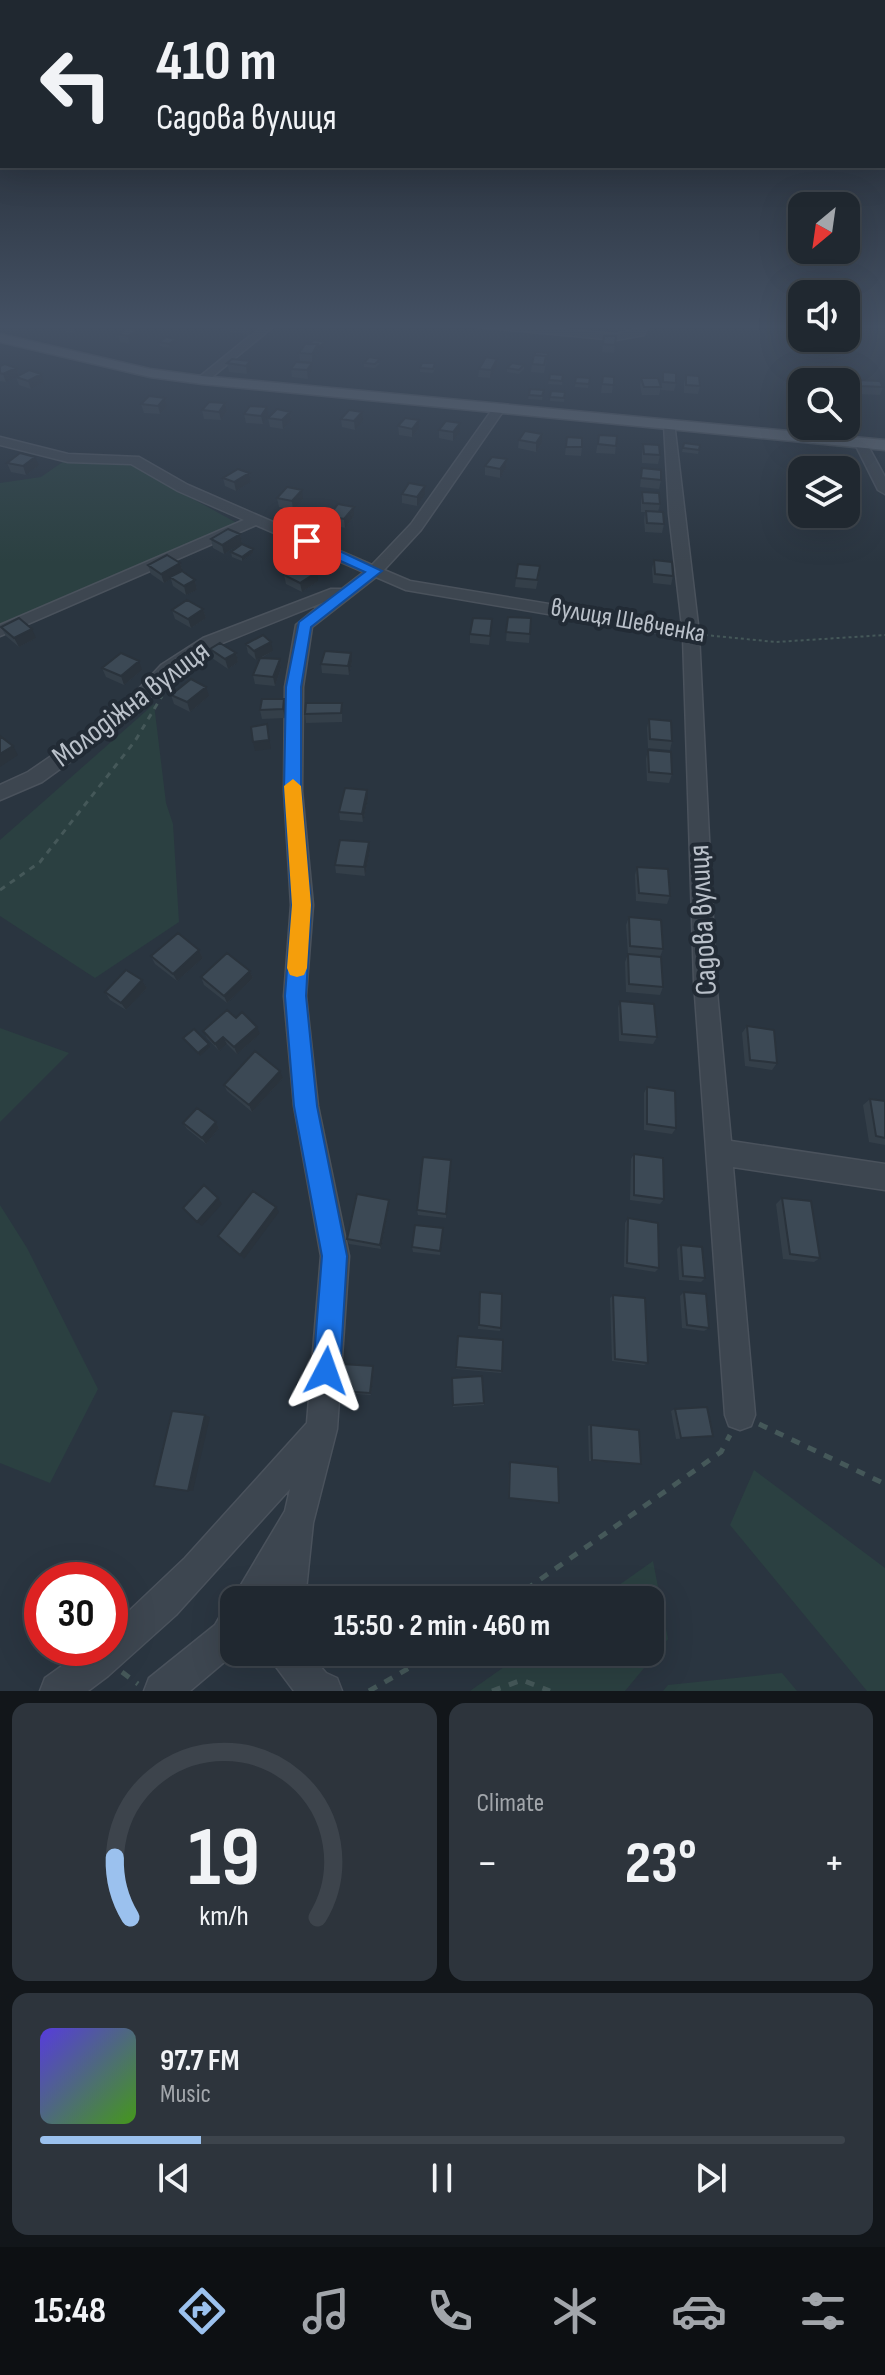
<!DOCTYPE html>
<html lang="en">
<head>
<meta charset="utf-8">
<style>
  :root { --surface:#202830; --page:#2d343c; --text:#f1f3f6; --muted:#a2a6ab; --line:#3d444c; --accent:#9bc1ee }
  body { margin:0; font-family:"Sofia Sans Condensed",sans-serif; background:var(--page); color:var(--text); height:100vh; display:flex; flex-direction:column; font-size:30px; white-space:nowrap }
  * { box-sizing:border-box; margin:0 }
  p { font-size:26px; color:var(--muted) }
  .icon { flex:none; width:44px; height:44px; fill:none; stroke:currentColor; stroke-width:2; stroke-linecap:round; stroke-linejoin:round }
  .map { position:relative; height:1691px; overflow:hidden }
  .side { display:flex; flex-direction:column; gap:12px; padding:12px; background:#12161a; flex:1 }
  .side>* { flex:none }
  .guide { position:absolute; left:0px; top:0px; width:886px; height:168px; box-shadow:0 8px 32px #0002,0 0 0 2px var(--line); background:#202830; color:var(--text); overflow:hidden }
  .needle { width:52px; rotate:209deg }
  .fabs { position:absolute; left:788px; top:192px; display:grid; gap:16px }
  .fabs a { display:grid; place-items:center; width:72px; height:72px; border-radius:16px; background:var(--surface); box-shadow:0 8px 32px #0002,0 0 0 2px var(--line); font-size:40px }
  .speed { position:absolute; left:24px; top:1562px; display:flex; gap:16px; font-size:40px; font-weight:700; text-align:center }
  .speed>* { display:grid; place-content:center; width:104px; height:104px; border-radius:50%; background:var(--surface); box-shadow:0 8px 32px #0002,0 0 0 2px var(--line); line-height:1 }
  .speed .limit { border:12px solid #d22; background:#fff; color:#111 }
  .pin { position:absolute; display:grid; place-items:center; width:68px; height:68px; color:#fff; margin:-34px; border-radius:16px; box-shadow:0 4px 12px #0006 }
  .me { position:absolute; width:88px; margin:-44px; rotate:4deg; stroke-linejoin:round; filter:drop-shadow(0 0 6px #0008) }
  .turn { display:flex; align-items:center; gap:28px; height:168px; padding:0 24px; font-size:36px }
  .turn .icon { width:104px; height:104px; stroke-width:2.5 }
  .turn b { display:block; font-size:56px; line-height:68px }
  .big { font-size:60px; font-weight:700; line-height:1.1 }
  .side .card { flex:1; display:flex; flex-direction:column; justify-content:center; gap:12px; min-width:0; padding:0 28px; border-radius:16px; background:var(--page) }
  .side .dial { align-items:center; gap:0 }
  .dial svg { height:208px; overflow:visible; fill:none; stroke:var(--line); stroke-width:7; stroke-linecap:round; text-anchor:middle }
  .dial text { fill:var(--text); stroke:none }
  .song { display:flex; align-items:center; gap:24px }
  .cover { width:96px; height:96px; border-radius:12px; background:linear-gradient(135deg,hsl(250 70% 55%),hsl(100 70% 35%)) }
  .played { height:8px; border-radius:4px; background:linear-gradient(90deg,var(--accent) 20%,var(--line) 20%) }
  .keys { display:flex; justify-content:space-around; direction:ltr }
  .heat { display:flex; justify-content:space-between; align-items:center; font-size:44px; direction:ltr }
  .side .tiles { flex:1; display:grid; gap:12px; grid-template-columns:1fr 1fr }
  .card:last-child { grid-column:span 2 }
  .trip { position:absolute; left:220px; top:1586px; width:444px; height:80px; border-radius:16px; background:var(--surface); box-shadow:0 8px 32px #0002,0 0 0 2px var(--line); font-weight:700; line-height:80px; text-align:center }
  .dock { display:flex; height:128px; justify-content:space-around; align-items:center; background:#0d1013; color:var(--muted) }
  .dock .icon { width:56px; height:56px }
  .dock .active { color:var(--accent) }
  .dock b { font-size:36px; color:var(--text) }
  .map>svg:first-child { display:block }
  .green { fill:#2b4041 }
  .lines { fill:none; stroke-linecap:round; stroke-linejoin:round }
  .minor-casing { stroke:#4a525c; stroke-width:3 }
  .major-casing { stroke:#4a525c; stroke-width:3 }
  .path-far2 { stroke:#455859; stroke-width:2; stroke-dasharray:3 3; stroke-linecap:butt }
  .path-far1 { stroke:#455859; stroke-width:3; stroke-dasharray:6 6; stroke-linecap:butt }
  .path { stroke:#455859; stroke-width:5; stroke-dasharray:9 9; stroke-linecap:butt }
  .minor { fill:#3d4650; fill-rule:evenodd }
  .major { fill:#5c6570; fill-rule:evenodd }
  .wall { fill:#343f49 }
  .shaded-wall { fill:#2a333c }
  .building { fill:#3c4955; stroke:#2a333c; stroke-width:2 }
  .route { fill:#1a73e8; stroke:#114b97; stroke-width:2 }
  .slow { fill:#f59e0b }
  .labels { text-anchor:middle; dominant-baseline:central; stroke-width:8; stroke-linejoin:round; paint-order:stroke }
  .far-street-label { font-size:26px; fill:#bac1ca; stroke:#222b35 }
  .street-label { font-size:30px; fill:#bac1ca; stroke:#222b35 }
</style>
</head>
<body>
<div class="map">
<svg width="885" height="1691" viewBox="0 0 885 1691">
  <rect width="100%" height="100%" fill="#2a3540"/>
  <path class="green" d="M64,461L131,465L237,523L0,627V483L41,477Z
    M154,704L166,803L173,824L179,922L95,978L0,916V840Z
    M0,1028L69,1053L0,1122Z
    M0,1205L27,1248L98,1389L50,1483L0,1463Z
    M754,1470L885,1568V1691H867L730,1525Z
    M653,1561L668,1639L625,1691H470L525,1652H650V1600H598Z
    M782,1673L797,1691H663L668,1685Z"/>
  <g class="lines">
    <defs>
      <path id="minor" d="M262,326H274L206,382H198V378Z
        M469,326H519L616,334L648,326L644,335L616,340Z
        M498,406L504,410L421,530L384,570L410,581L682,626L669,514L664,425L674,422L699,633L716,981L731,1141L885,1164V1190L733,1167L755,1415L751,1426L740,1430L729,1426L725,1415L694,981L683,637L406,590L376,577L312,627L303,687L302,791L313,905L306,996L318,1106L349,1256L337,1429L313,1523L305,1600H271L272,1594L268,1600H234V1605L232,1600L285,1511L290,1489L176,1615L108,1676L88,1691H40L45,1678L87,1648H110V1629L185,1558L307,1423L321,1256L294,1106L284,996L291,905L284,791L285,687L296,625L324,602L215,646L173,673L132,717L42,782L0,800V785L28,772L120,709L161,665L203,638L331,589H342L364,572L256,525L0,636V625L244,520L178,491L131,464L68,462L0,445V437L68,454L139,457L188,485L372,565L411,524L494,407Z
        M856,439L866,442L885,477V494L878,490L854,442Z
        M234,1608L236,1652L190,1691H144L149,1678L215,1625L222,1613Z
        M268,1652H308L326,1673L337,1678L342,1691H294L274,1664Z"/>
      <path id="major" d="M0,334L150,369L202,376L885,440V450L202,384L150,377L0,342Z"/>
    </defs>
    <use href="#minor" class="minor-casing"/>
    <use href="#major" class="major-casing"/>
    <path class="path-far2" d="M705,635L776,642L885,635"/>
    <path class="path-far1" d="M0,890L40,862L135,741L162,696"/>
    <path class="path" d="M759,1424L885,1484
      M511,1600L721,1452L730,1435
      M122,1672L138,1684
      M369,1691L437,1652
      M492,1691L522,1680L550,1691"/>
    <use href="#minor" class="minor"/>
    <use href="#major" class="major"/>
  </g>
  <path class="wall" d="M64,326H86V328L76,334L66,332Z
    M221,326H259L256,327V330L250,335L221,330Z
    M608,326H628V330L608,329Z
    M118,334L141,338L130,344L120,342Z
    M604,336H616L614,353L602,352Z
    M176,339L177,343L170,348L160,346L159,342Z
    M325,342V346L319,350L312,362L300,361L299,353Z
    M548,353L544,373L531,372L532,364Z
    M250,361L251,369L247,374L229,372L227,363Z
    M312,363V371L308,379L292,377L291,369Z
    M364,363H380L375,368L364,367Z
    M524,365V369L519,374L507,372V368Z
    M0,366L16,368L19,375L44,382L31,389L19,385L16,377L6,382L0,381Z
    M497,367L490,378L478,377L479,369Z
    M420,368H435L433,373L420,372Z
    M663,372L676,383L674,391L661,390Z
    M550,374L563,375L562,385L548,384Z
    M686,375L700,386L698,394L684,393V383Z
    M603,376L614,377L612,393H601Z
    M576,377L590,378L588,388L575,387Z
    M641,378L661,387L659,395H642L640,386Z
    M857,380L883,387L880,395L857,394L854,388Z
    M544,390L542,400L528,399L529,395Z
    M551,391L565,392L564,402L550,401Z
    M165,398L167,406L160,414L144,413L141,404Z
    M225,403L227,411L221,420L204,419L202,410Z
    M290,412L291,420L283,429L270,427L268,418Z
    M244,414L268,416L263,424L246,423Z
    M341,419L363,421L355,430L342,427Z
    M419,420V428L412,437L399,435L398,426Z
    M439,430L460,432L453,441L439,438Z
    M599,435L617,436L615,454L596,453Z
    M567,437L582,447L581,456L565,455Z
    M519,440L542,443L536,452L518,448Z
    M684,443L700,445L698,454L682,452Z
    M643,444L660,455L658,464L642,463V453Z
    M507,459L506,468L500,478L485,475V466Z
    M7,463L39,465L26,475L11,472Z
    M642,468L661,480L659,489L640,487Z
    M249,473L251,482L236,491L225,486L223,478Z
    M425,486V495L417,506L402,503V494Z
    M642,492L660,504L658,512L664,524L662,533L645,532L644,520L645,512H641V500Z
    M277,498L303,499L293,510L279,507Z
    M354,507V516L345,528L330,524L329,516Z
    M240,534L242,543L224,554L213,548L211,539Z
    M231,552L253,553L242,561L232,557Z
    M654,560L673,576L671,585L653,583L652,569Z
    M180,563L183,572L195,580L197,590L186,595L173,586L171,579L164,583L151,574L148,565Z
    M284,575L318,581L302,592L286,584Z
    M539,575L536,589L515,587L516,578Z
    M203,609L206,618L191,628L175,619L172,610Z
    M508,617L531,618L529,643L506,641Z
    M492,619L489,645L470,643V634Z
    M1,627L36,638L19,647L6,636Z
    M246,644L273,651L261,658L280,659L281,668L275,686L255,684L253,675L260,658L256,660L248,653Z
    M210,649L236,653L238,662L228,669L212,658Z
    M352,662L349,675L322,673L321,664Z
    M102,668L142,670L124,685L106,677Z
    M171,695L209,696L190,712L174,704Z
    M342,703V722L306,723L305,714Z
    M286,708L285,718L262,719L260,710Z
    M649,719L672,741L670,750L648,748L647,728Z
    M648,750L672,774L669,783L647,781L646,759Z
    M368,799L363,822L340,820L339,812Z
    M370,851L365,876L336,873L335,865Z
    M637,867L670,896L667,904L636,901L635,875Z
    M629,917L663,949L660,957L663,987L660,995L626,992L625,962L628,954L626,925Z
    M199,950L203,958L177,981L155,964L151,956Z
    M250,971L253,978L227,1003L204,985L201,977Z
    M142,980L147,988L126,1010L110,1000L105,992Z
    M620,1001L657,1037L653,1044L619,1041L618,1008Z
    M236,1018L260,1034L237,1054L227,1044L219,1051L207,1038L203,1031Z
    M747,1026L777,1063L772,1070L745,1066L742,1033Z
    M283,1078L252,1112L227,1091L224,1085Z
    M647,1087L676,1128L672,1134L644,1130V1093Z
    M870,1099L885,1101V1145L869,1142L863,1105Z
    M216,1122L219,1128L206,1144L187,1129L183,1123Z
    M634,1154L664,1199L660,1204L630,1200L631,1159Z
    M451,1160L446,1218L418,1215L417,1210Z
    M782,1198L820,1258L814,1262L783,1259L776,1204Z
    M389,1205L381,1249L349,1244L347,1239Z
    M628,1218L659,1268L655,1272L624,1267L625,1223Z
    M443,1233L440,1255L413,1252L412,1247Z
    M681,1245L705,1278L701,1282L679,1280L677,1249Z
    M684,1292L709,1328L704,1331L682,1328L680,1296Z
    M613,1295L648,1363L644,1365L612,1361L610,1298Z
    M480,1296L501,1328L500,1331L478,1329Z
    M458,1336L502,1371L501,1373L456,1369Z
    M374,1369L371,1395L341,1393L339,1391Z
    M452,1378L484,1403V1405L453,1407Z
    M675,1409L713,1436L676,1439L671,1411Z
    M591,1425L641,1464L589,1461L588,1426Z
    M510,1462L559,1503L508,1498L509,1463Z"/>
  <path class="shaded-wall" d="M86,326V328L76,334L73,327Z
    M249,326H256V330L250,335Z
    M139,330L141,338L130,344L128,336Z
    M176,339L177,343L170,348L169,344Z
    M325,342V346L319,351V347Z
    M318,344L319,352L312,362V354Z
    M497,359V367L490,378L491,370Z
    M250,361L251,369L247,374L246,366Z
    M312,363V371L308,379L307,370Z
    M16,368L19,376L6,382L3,374Z
    M41,374L44,382L31,389L28,381Z
    M165,398L167,406L160,414L158,406Z
    M225,403L227,411L221,420L219,412Z
    M267,407L268,416L263,424L261,416Z
    M290,412L291,420L283,429L282,420Z
    M362,412L363,421L355,430L354,421Z
    M419,420V428L412,437V429Z
    M460,423V432L453,441V432Z
    M542,434V443L536,452V443Z
    M35,457L39,465L26,475L23,466Z
    M507,459L506,468L500,478V469Z
    M249,473L251,482L236,491L234,482Z
    M425,486V495L417,506V497Z
    M302,490L303,499L293,510L292,501Z
    M354,507V516L345,528L344,519Z
    M240,534L242,543L224,554L222,545Z
    M253,549V553L242,561V557Z
    M180,563L183,572L164,583L161,574Z
    M317,572L318,581L302,592L300,583Z
    M195,580L197,590L186,595L184,586Z
    M203,609L206,618L191,628L188,619Z
    M32,629L36,638L19,647L14,638Z
    M271,642L273,651L256,660L254,651Z
    M236,653L238,662L228,669L225,659Z
    M351,653L352,662L349,675L348,666Z
    M280,659L281,668L275,686L273,677Z
    M139,661L142,670L124,685L121,676Z
    M206,687L209,696L190,712L187,702Z
    M284,699L286,708L285,718L283,709Z
    M267,724L271,749L255,751L253,742Z
    M13,746L18,755L0,767V754Z
    M367,790L368,799L363,822L362,814Z
    M369,842L370,851L365,876L364,867Z
    M199,950L203,958L177,981L173,974Z
    M250,971L253,978L227,1003L224,996Z
    M142,980L147,988L126,1010L121,1003Z
    M257,1027L260,1034L237,1054L234,1047Z
    M223,1037L227,1044L219,1051L215,1044Z
    M209,1044L210,1047L200,1056L198,1053Z
    M280,1071L283,1078L252,1112L249,1105Z
    M216,1122L219,1128L206,1144L202,1138Z
    M218,1198L222,1204L202,1226L197,1222Z
    M389,1200V1205L381,1249L380,1245Z
    M276,1207L279,1212L244,1259L240,1255Z
    M373,1366L374,1369L371,1395L370,1393Z
    M205,1415L210,1417L193,1491H188Z"/>
  <path class="building" d="M128,328L139,330L128,336L118,334Z
    M604,336H616L615,345L603,344Z
    M166,337L176,339L169,344L159,342Z
    M314,340L325,342L319,347L318,344H309Z
    M306,343L318,344L312,354L299,353Z
    M535,352L548,353L547,358L546,356L535,355Z
    M534,355L546,356L544,365L532,364Z
    M369,357L380,359L375,364L364,363Z
    M486,357L497,359L491,370L479,369Z
    M232,359L250,361L246,366L227,363Z
    M296,362L312,363L307,370L291,369Z
    M422,363H435L433,369L420,368Z
    M512,363L524,365L519,370L507,368Z
    M5,364L16,368L3,374L0,373V366Z
    M29,370L41,374L28,381L16,377Z
    M663,372L676,373V383L663,382Z
    M550,374L563,375L562,381L549,380Z
    M686,375L699,376L700,386L686,385Z
    M603,376L614,377V385L602,384Z
    M576,377L590,378L589,384L575,383Z
    M641,378H658L661,387H644Z
    M857,380L880,381L883,387L860,386Z
    M530,389L544,390L542,396L529,395Z
    M551,391L565,392L564,398L550,397Z
    M149,396L165,398L158,406L141,404Z
    M209,402L225,403L219,412L202,410Z
    M250,406L267,407L261,416L244,414Z
    M277,409L290,412L282,420L268,418Z
    M349,410L362,412L354,421L341,419Z
    M405,418L419,420L412,429L398,426Z
    M446,421L460,423L453,432L439,430Z
    M525,431L542,434L536,443L519,440Z
    M599,435L617,436L616,446L598,444Z
    M567,437L582,438V447H566Z
    M684,443L700,445L699,450L683,448Z
    M643,444L659,445L660,455L644,454Z
    M20,453L35,457L23,466L7,463Z
    M492,457L507,459L500,469L485,466Z
    M642,468L661,470V480L641,478Z
    M238,469L249,473L234,482L223,478Z
    M409,483L425,486L417,497L402,494Z
    M287,487L302,490L292,501L277,498Z
    M642,492L659,493L660,504L643,503Z
    M338,504L354,507L344,519L329,516Z
    M646,511L663,512L664,524L647,523Z
    M228,529L240,534L222,545L211,539Z
    M242,544L253,549L242,557L231,552Z
    M167,555L180,563L161,574L148,565Z
    M654,560L672,562L673,576L655,574Z
    M301,564L317,572L300,583L284,575Z
    M518,564L540,566L537,580L516,578Z
    M182,571L195,580L184,586L170,577Z
    M187,600L203,609L188,619L172,610Z
    M508,617L531,618L530,634L506,632Z
    M19,618L32,629L14,638L1,627Z
    M473,618L492,619L490,636L470,634Z
    M263,635L271,642L254,651L246,644Z
    M220,643L236,653L225,659L210,649Z
    M325,651L351,653L348,666L321,664Z
    M121,653L139,661L121,676L102,668Z
    M260,658L280,659L273,677L253,675Z
    M191,679L206,687L187,702L171,695Z
    M262,699H284L283,709L260,710Z
    M306,703H342L341,713L305,714Z
    M649,719L671,721L672,741L650,739Z
    M267,724L269,740L253,742L251,727Z
    M0,736L13,746L0,754Z
    M648,750L671,752L672,774L649,772Z
    M345,788L367,790L362,814L339,812Z
    M340,840L369,842L364,867L335,865Z
    M637,867L668,869L670,896L639,893Z
    M629,917L661,920L663,949L630,946Z
    M178,933L199,950L173,974L151,956Z
    M227,953L250,971L224,996L201,977Z
    M628,954L661,957L663,987L629,984Z
    M126,970L142,980L121,1003L105,992Z
    M620,1001L654,1004L657,1037L622,1034Z
    M227,1010L236,1018L242,1012L257,1027L234,1047L223,1037L215,1044L203,1031Z
    M747,1026L774,1030L777,1063L750,1060Z
    M194,1029L209,1044L198,1053L183,1038Z
    M255,1051L280,1071L249,1105L224,1085Z
    M647,1087L675,1091L676,1128L647,1124Z
    M870,1099L885,1101V1138L876,1136Z
    M197,1108L216,1122L202,1138L183,1123Z
    M634,1154L663,1158L664,1199L634,1195Z
    M423,1157L451,1160L446,1214L417,1210Z
    M204,1185L218,1198L197,1222L183,1208Z
    M253,1191L276,1207L240,1255L218,1236Z
    M357,1194L389,1200L380,1245L347,1239Z
    M782,1198L811,1201L820,1258L790,1254Z
    M628,1218L658,1223L659,1268L627,1263Z
    M415,1225L443,1228L440,1251L412,1247Z
    M681,1245L702,1247L705,1278L683,1276Z
    M480,1292L502,1294L501,1328L479,1325Z
    M684,1292L706,1294L709,1328L687,1325Z
    M613,1295L645,1298L648,1363L615,1359Z
    M458,1336L503,1340L502,1371L456,1367Z
    M342,1364L373,1366L370,1393L339,1391Z
    M482,1376L484,1403L453,1405L452,1378Z
    M707,1407L713,1436L681,1438L675,1409Z
    M172,1411L205,1415L188,1491L154,1486Z
    M591,1425L639,1430L641,1464L592,1460Z
    M510,1462L558,1467L559,1503L509,1498Z"/>
  <linearGradient id="sky" x2="0" y2="1"><stop stop-color="#171d23"/><stop offset="0.58" stop-color="#445164"/><stop offset="1" stop-color="#445164" stop-opacity="0"/></linearGradient>
  <rect width="885" height="563" fill="url(#sky)"/>
  <path class="route" d="M303,538H312L382,571L311,627L301,687V791L311,905L306,996L317,1106L347,1256L340,1371L336,1381L326,1385L317,1381L313,1371L322,1256L294,1106L285,996L292,905L284,791L286,687L299,622L365,572L303,544Z"/>
  <path class="slow" d="M293,779L301,786L311,905L307,968L304,975L297,977L290,975L287,968L292,905L284,786Z"/>
  <g class="labels">
    <g class="far-street-label">
      <text transform="translate(628 621) rotate(10)">вулиця Шевченка</text>
    </g>
    <g class="street-label">
      <text transform="translate(131 704) rotate(-37)">Молодіжна вулиця</text>
      <text transform="translate(703 920) rotate(-93)">Садова вулиця</text>
    </g>
  </g>
</svg>
<div class="fabs">
<a><svg class="needle" viewBox="-14 -14 28 28"><path d="M0-13l5 13h-10z" fill="#e53935"/><path d="M0 13l5-13h-10z" fill="#a2a6ab"/></svg></a>
<a><svg class="icon" aria-label="sound" viewBox="0 0 24 24"><path d="M4 9h4l5-4v14l-5-4H4zM17 9q2 3 0 6"/></svg></a>
<a><svg class="icon" aria-label="search" viewBox="0 0 24 24"><circle cx="10" cy="10" r="6"/><path d="M15 15l6 6"/></svg></a>
<a><svg class="icon" aria-label="layers" viewBox="0 0 24 24"><path d="M12 4l9 5-9 5-9-5zM3 14l9 5 9-5"/></svg></a>
</div>
<div class="speed"><div class="limit">30</div></div>
<div class="pin" style="left:307px;top:541px;background:#d93025"><svg class="icon" aria-label="arrive" viewBox="0 0 24 24"><path d="M6 21V4h12l-3 4 3 4H6"/></svg></div>
<svg class="me" style="left:326px;top:1371px" viewBox="-20 -20 40 40"><path d="M0-17L14 15 0 8-14 15z" fill="#1a73e8" stroke="#fff" stroke-width="4"/></svg>
<div class="trip">15:50 · 2 min · 460 m</div>
<div class="guide">
<div class="turn"><svg class="icon" aria-label="left" viewBox="0 0 24 24"><path d="M17 20v-9H6M10 6l-5 5 5 5"/></svg><div><b>410 m</b>Садова вулиця</div></div>
</div>
</div>
<section class="side">
<div class="tiles">
<div class="card dial"><svg viewBox="0 0 100 80">
<path d="M14 69A42 42 0 1 1 86 69"/>
<path d="M14 69A42 42 0 0 1 8 46" stroke="#9bc1ee"/>
<text x="50" y="56" font-size="32" font-weight="700">19</text>
<text x="50" y="72" font-size="11">km/h</text>
</svg></div>
<div class="card"><p>Climate</p>
<div class="heat"><a>−</a><b class="big">23°</b><a>+</a></div>
</div>
<div class="card">
<div class="song"><i class="cover"></i><div><b>97.7 FM</b><p>Music</p></div></div>
<div class="played"></div>
<div class="keys"><svg class="icon" aria-label="previous" viewBox="0 0 24 24"><path d="M18 5L8 12l10 7zM5 5v14"/></svg><svg class="icon" aria-label="pause" viewBox="0 0 24 24"><path d="M8 5v14M16 5v14"/></svg><svg class="icon" aria-label="next" viewBox="0 0 24 24"><path d="M6 5l10 7-10 7zM19 5v14"/></svg></div>
</div>
</div>
</section>
<nav class="dock">
<b>15:48</b>
<svg class="icon active" aria-label="directions" viewBox="0 0 24 24"><path d="M12 3l9 9-9 9-9-9zM9 14v-3h6M13 9l2 2-2 2"/></svg>
<svg class="icon" aria-label="music" viewBox="0 0 24 24"><path d="M9 18V5l10-2v13"/><circle cx="6" cy="18" r="3"/><circle cx="16" cy="16" r="3"/></svg>
<svg class="icon" aria-label="phone" viewBox="0 0 24 24"><path d="M5 4h4l2 5-3 2q2 4 5 5l2-3 5 2v4C11 20 4 13 5 4z"/></svg>
<svg class="icon" aria-label="climate" viewBox="0 0 24 24"><path d="M12 3v18M4 7l16 10M4 17L20 7"/></svg>
<svg class="icon" aria-label="car" viewBox="0 0 24 24"><path d="M5 17H2v-5l4-1 3-4h7l3 4 3 1v5h-3M9 17h6M6 11h13"/><circle cx="7" cy="17" r="2"/><circle cx="17" cy="17" r="2"/></svg>
<svg class="icon" aria-label="filters" viewBox="0 0 24 24"><path d="M4 7h16M4 17h16"/><circle cx="9" cy="7" r="2"/><circle cx="15" cy="17" r="2"/></svg>
</nav>
</body>
</html>
